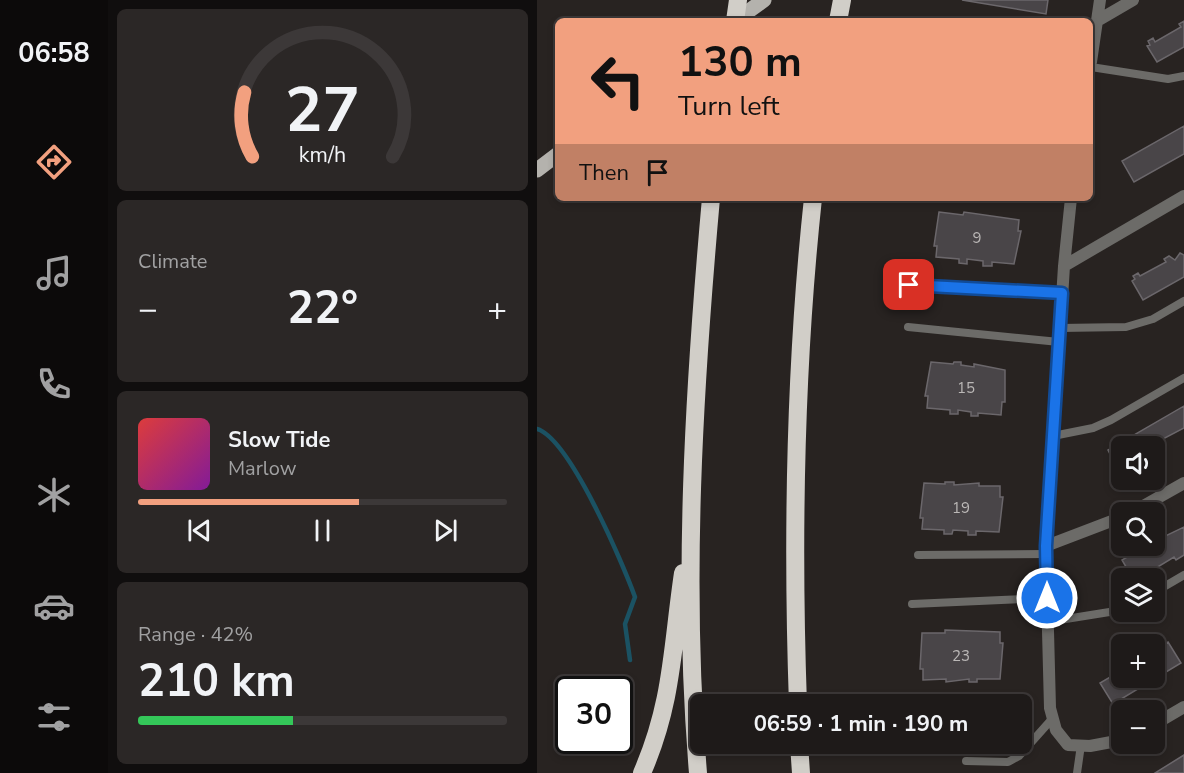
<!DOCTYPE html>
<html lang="en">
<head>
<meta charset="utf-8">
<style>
  :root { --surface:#1e1a19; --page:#2b2726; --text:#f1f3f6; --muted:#a1a1a2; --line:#3c3838; --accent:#f2a07f }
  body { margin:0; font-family:"Nunito Sans",sans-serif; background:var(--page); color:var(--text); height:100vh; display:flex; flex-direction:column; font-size:22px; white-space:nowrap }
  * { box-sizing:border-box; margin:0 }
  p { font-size:20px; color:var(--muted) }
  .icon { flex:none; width:33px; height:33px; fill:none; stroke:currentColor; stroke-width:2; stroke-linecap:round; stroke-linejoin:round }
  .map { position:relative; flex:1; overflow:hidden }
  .panel { display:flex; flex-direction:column; gap:9px; padding:9px; background:#100e0e; width:429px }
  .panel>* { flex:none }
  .hud { position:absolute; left:18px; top:18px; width:538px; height:183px; border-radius:9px; box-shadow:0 3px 9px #0003,0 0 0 2px var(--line); background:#f2a07f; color:#111; overflow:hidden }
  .tools { position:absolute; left:574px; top:436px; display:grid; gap:12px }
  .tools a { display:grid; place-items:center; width:54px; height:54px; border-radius:9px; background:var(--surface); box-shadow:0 3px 9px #0003,0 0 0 2px var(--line); font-size:30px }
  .speed { position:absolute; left:18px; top:676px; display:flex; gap:12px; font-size:30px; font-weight:700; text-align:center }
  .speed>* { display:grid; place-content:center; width:78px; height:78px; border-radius:50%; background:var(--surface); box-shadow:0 3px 9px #0003,0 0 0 2px var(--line); line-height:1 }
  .speed .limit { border:3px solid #111; border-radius:9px; background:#fff; color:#111 }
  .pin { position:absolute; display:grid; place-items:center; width:51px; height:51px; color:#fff; margin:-26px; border-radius:12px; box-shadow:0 3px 9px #0006 }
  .me { position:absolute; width:66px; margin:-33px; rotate:0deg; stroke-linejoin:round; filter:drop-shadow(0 0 4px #0008) }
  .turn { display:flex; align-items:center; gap:21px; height:126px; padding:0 24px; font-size:27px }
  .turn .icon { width:78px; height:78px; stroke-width:2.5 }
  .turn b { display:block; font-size:42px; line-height:51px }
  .then { display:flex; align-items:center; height:57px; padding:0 24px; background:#0003; gap:12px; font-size:22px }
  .big { font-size:45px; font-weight:700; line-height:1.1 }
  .panel .card { flex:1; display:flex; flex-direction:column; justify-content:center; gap:9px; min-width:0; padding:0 21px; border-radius:9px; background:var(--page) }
  .panel .dial { align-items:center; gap:0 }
  .dial svg { height:156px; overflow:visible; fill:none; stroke:var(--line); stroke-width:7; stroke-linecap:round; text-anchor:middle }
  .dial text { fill:var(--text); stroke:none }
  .song { display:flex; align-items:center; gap:18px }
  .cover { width:72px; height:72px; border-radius:9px; background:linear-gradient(135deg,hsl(0 70% 55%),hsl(290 70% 35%)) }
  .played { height:6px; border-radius:3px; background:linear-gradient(90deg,var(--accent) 60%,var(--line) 60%) }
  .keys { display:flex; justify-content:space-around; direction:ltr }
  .heat { display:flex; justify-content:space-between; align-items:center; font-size:33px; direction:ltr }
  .charge { height:9px; border-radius:4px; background:linear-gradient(90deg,#34c759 42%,var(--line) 0) }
  .trip { position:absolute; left:153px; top:694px; width:342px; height:60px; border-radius:9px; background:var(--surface); box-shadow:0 3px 9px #0003,0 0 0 2px var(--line); font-weight:700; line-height:60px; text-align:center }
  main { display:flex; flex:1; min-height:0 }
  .menu { display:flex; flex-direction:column; width:108px; justify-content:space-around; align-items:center; background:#0c0a0a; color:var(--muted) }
  .menu .icon { width:42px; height:42px }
  .menu .active { color:var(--accent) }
  .menu b { font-size:27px; color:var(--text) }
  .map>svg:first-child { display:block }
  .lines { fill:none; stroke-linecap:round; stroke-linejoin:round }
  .stream { stroke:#1b5263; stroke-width:4.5 }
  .building { fill:#494548; stroke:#6b676b; stroke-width:1.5 }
  .lane { stroke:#6c6b68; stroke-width:8 }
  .street { stroke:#6c6b68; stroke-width:12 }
  .primary { stroke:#b4b2ad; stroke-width:15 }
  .highway { stroke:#d1cec8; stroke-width:18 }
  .route-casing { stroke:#114b97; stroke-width:15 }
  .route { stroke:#1a73e8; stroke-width:10 }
  .labels { text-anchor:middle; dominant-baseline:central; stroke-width:6; stroke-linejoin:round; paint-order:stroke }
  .number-label { font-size:15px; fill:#bbb8b7 }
</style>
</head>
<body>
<main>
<nav class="menu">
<b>06:58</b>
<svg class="icon active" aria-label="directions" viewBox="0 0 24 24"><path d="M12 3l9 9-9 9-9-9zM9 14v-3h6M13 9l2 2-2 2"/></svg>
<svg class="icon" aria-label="music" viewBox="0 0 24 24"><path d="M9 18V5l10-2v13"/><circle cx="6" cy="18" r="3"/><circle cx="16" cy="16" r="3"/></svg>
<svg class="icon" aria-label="phone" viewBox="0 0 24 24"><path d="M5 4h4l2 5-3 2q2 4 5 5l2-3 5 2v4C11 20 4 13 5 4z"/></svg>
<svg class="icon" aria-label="climate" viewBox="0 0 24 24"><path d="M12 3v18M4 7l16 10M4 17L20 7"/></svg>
<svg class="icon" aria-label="car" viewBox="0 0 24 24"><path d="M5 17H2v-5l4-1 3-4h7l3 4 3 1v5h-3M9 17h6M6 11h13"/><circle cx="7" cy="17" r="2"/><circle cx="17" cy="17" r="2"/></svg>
<svg class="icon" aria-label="filters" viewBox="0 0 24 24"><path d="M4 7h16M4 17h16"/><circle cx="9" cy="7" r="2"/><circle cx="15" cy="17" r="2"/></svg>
</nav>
<section class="panel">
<div class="card dial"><svg viewBox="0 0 100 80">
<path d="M14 69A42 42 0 1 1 86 69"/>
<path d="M14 69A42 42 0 0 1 10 36" stroke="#f2a07f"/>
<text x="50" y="56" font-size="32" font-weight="700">27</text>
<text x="50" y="72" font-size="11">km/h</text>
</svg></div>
<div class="card"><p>Climate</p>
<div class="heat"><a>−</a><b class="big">22°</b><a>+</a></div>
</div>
<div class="card">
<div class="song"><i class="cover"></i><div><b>Slow Tide</b><p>Marlow</p></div></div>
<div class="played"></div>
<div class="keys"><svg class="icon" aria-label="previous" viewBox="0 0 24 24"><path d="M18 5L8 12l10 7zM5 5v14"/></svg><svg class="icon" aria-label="pause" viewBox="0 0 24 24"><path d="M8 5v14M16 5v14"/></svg><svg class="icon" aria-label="next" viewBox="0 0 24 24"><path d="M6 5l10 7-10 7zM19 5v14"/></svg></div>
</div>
<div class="card"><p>Range · 42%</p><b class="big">210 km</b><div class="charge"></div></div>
</section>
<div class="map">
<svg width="647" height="773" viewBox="0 0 647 773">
  <rect width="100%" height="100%" fill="#282321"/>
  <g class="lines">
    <path class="stream" d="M0,429C33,439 86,564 98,597L88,624L93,660"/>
  </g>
  <path class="building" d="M425,0H511L509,14Z
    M647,21V47L620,62L610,46L613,45L611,41L616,38L618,42L644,27L642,24Z
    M647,126V154L597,182L585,161Z
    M402,212L426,215L427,212L482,220L481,231H484L477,264L455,262V266H446V261L430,259V264L422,263V259L399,257L400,246H397Z
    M643,253L647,255V277L606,300L595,281L598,279L596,276L601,273L603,276L629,262L627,259L632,256L638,260Z
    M394,362L416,364L417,362H424V365L437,367V364L468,370V402H465L464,415L441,413V416H434V412L421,410V414H413V410L390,408L391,396H388Z
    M647,406V428L620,442L623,448L618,451V447H585V468L581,470L571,450Z
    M408,482H417V485L442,483V486H463V497H466L462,532L439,531V535H431V531L416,530L415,534H407V530L385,529L386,518H383L387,483L408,484Z
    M647,527V555L639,560L637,557L601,579H596L585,560L609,546H618V541Z
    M408,630L463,632V643H466L463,679H440V682H432V679L409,682V679L386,680V669H383L385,633H408Z
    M631,642L644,663L576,704L563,683L585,670V678H618V650Z
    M419,744H477V754L419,755Z
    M647,755V773H618Z"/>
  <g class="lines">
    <path class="lane" d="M554,67L631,79L647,76
      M372,285L525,293
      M371,327L522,342
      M523,328L589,327L616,319L647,301
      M516,436L556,428L574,420L647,378
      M381,555L509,554
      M618,592L647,575
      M375,604L510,598
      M510,622L585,610
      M429,761L471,762L482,756L515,719
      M540,773L544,745"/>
    <path class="street" d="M560,21L596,0
      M554,62L563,0
      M534,198L527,266L509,554L513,708L519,730L531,745L553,746L585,740
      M527,266L647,196
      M594,513L647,483
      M509,546L585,517
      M618,724L647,707"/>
    <path class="primary" d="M198,21L227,0
      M0,170L21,154"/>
    <path class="highway" d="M198,21L201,0
      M301,21L305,0
      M261,705C255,536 258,366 276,198
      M262,744L264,773
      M105,773C136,702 135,647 146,573
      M161,773C145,582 157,388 174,198"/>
  </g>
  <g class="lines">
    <defs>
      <path id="route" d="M372,285L525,293L509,546L510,598"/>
    </defs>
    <use href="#route" class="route-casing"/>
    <use href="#route" class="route"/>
  </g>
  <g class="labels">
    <g class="number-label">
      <text x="440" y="238">9</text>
      <text x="429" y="388">15</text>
      <text x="424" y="508">19</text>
      <text x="424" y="656">23</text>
    </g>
  </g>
</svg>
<div class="tools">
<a><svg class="icon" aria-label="sound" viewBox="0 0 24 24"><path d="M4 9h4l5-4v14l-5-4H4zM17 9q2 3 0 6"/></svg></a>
<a><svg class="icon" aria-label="search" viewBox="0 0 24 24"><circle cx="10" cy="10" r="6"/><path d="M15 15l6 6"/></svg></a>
<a><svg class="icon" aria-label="layers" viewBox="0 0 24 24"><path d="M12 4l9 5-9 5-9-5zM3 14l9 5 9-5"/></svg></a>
<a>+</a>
<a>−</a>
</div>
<div class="speed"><div class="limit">30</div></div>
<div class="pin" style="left:372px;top:285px;background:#d93025"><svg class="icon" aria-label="arrive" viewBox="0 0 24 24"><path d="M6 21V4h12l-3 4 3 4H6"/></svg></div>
<svg class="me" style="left:510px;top:598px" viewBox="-20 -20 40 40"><circle r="17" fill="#1a73e8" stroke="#fff" stroke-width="3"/><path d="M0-11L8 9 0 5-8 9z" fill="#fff"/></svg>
<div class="trip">06:59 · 1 min · 190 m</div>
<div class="hud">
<div class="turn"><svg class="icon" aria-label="left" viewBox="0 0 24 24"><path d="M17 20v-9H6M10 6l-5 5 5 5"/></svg><div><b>130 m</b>Turn left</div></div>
<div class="then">Then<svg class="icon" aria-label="arrive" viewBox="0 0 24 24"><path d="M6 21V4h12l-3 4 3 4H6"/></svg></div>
</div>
</div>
</main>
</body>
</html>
